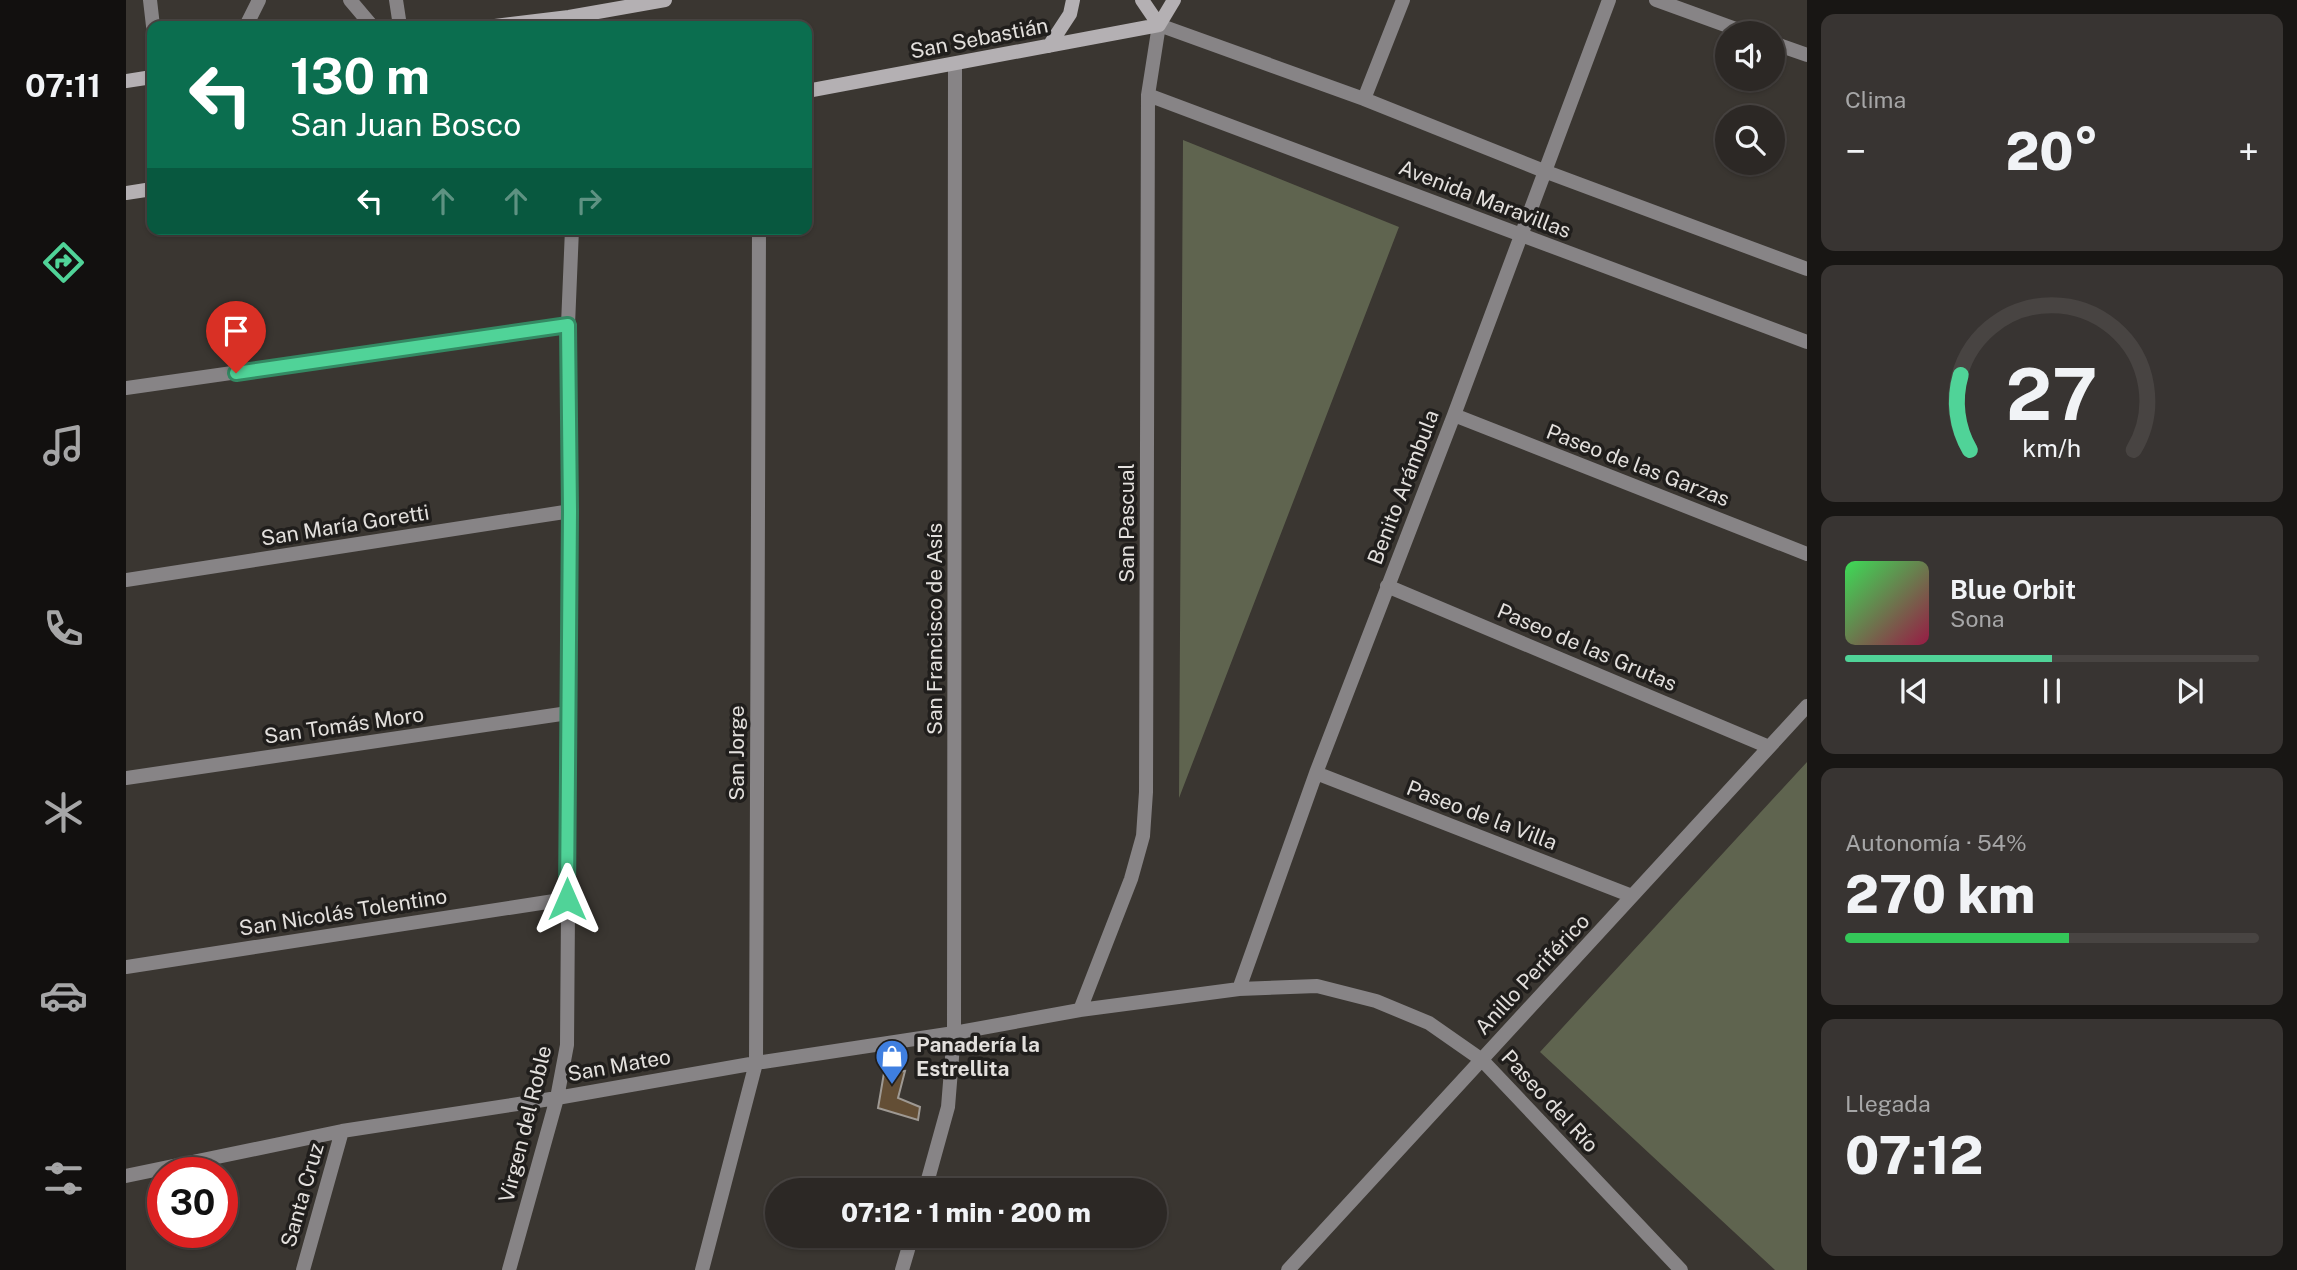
<!DOCTYPE html>
<html lang="es">
<head>
<meta charset="utf-8">
<style>
  :root { --surface:#2c2825; --page:#383432; --text:#f1f3f6; --muted:#a6a6a7; --line:#484442; --accent:#50d398 }
  body { margin:0; font-family:"Public Sans",sans-serif; background:var(--page); color:var(--text); height:100vh; display:flex; flex-direction:column; font-size:26px; white-space:nowrap }
  * { box-sizing:border-box; margin:0 }
  p { font-size:23px; color:var(--muted) }
  .icon { flex:none; width:38px; height:38px; fill:none; stroke:currentColor; stroke-width:2; stroke-linecap:round; stroke-linejoin:round }
  .map { position:relative; flex:1; overflow:hidden }
  .panel { display:flex; flex-direction:column; gap:14px; padding:14px; background:#181614; width:490px }
  .panel>* { flex:none }
  .banner { position:absolute; left:21px; top:21px; width:665px; height:214px; border-radius:14px; box-shadow:0 2px 5px #0004,0 0 0 2px var(--line); background:#0b6e4f; color:#fff; overflow:hidden }
  .buttons { position:absolute; left:1589px; top:21px; display:grid; gap:14px }
  .buttons a { display:grid; place-items:center; width:70px; height:70px; border-radius:50%; background:var(--surface); box-shadow:0 2px 5px #0004,0 0 0 2px var(--line); font-size:35px }
  .speed { position:absolute; left:21px; top:1157px; display:flex; gap:14px; font-size:35px; font-weight:700; text-align:center }
  .speed>* { display:grid; place-content:center; width:91px; height:91px; border-radius:50%; background:var(--surface); box-shadow:0 2px 5px #0004,0 0 0 2px var(--line); line-height:1 }
  .speed .limit { border:10px solid #d22; background:#fff; color:#111 }
  .pin { position:absolute; display:grid; place-items:center; width:60px; height:60px; color:#fff; margin:-72px -30px; border-radius:50% 50% 50% 0; rotate:-45deg; box-shadow:0 0 7px #0007 }
  .pin .icon { rotate:45deg }
  .me { position:absolute; width:77px; margin:-38px; rotate:0deg; stroke-linejoin:round; filter:drop-shadow(0 0 5px #0008) }
  .turn { display:flex; align-items:center; gap:24px; height:147px; padding:0 28px; font-size:32px }
  .turn .icon { width:91px; height:91px; stroke-width:2.5 }
  .turn b { display:block; font-size:49px; line-height:60px }
  .lanes { display:flex; align-items:center; height:66px; padding:0 28px; background:#0003; justify-content:center; gap:35px; direction:ltr }
  .lanes .off { opacity:.35 }
  .big { font-size:52px; font-weight:800; line-height:1.1 }
  .panel .tile { flex:1; display:flex; flex-direction:column; justify-content:center; gap:10px; min-width:0; padding:0 24px; border-radius:14px; background:var(--page) }
  .panel .dial { align-items:center; gap:0 }
  .dial svg { height:182px; overflow:visible; fill:none; stroke:var(--line); stroke-width:7; stroke-linecap:round; text-anchor:middle }
  .dial text { fill:var(--text); stroke:none }
  .song { display:flex; align-items:center; gap:21px }
  .cover { width:84px; height:84px; border-radius:10px; background:linear-gradient(135deg,hsl(130 70% 55%),hsl(340 70% 35%)) }
  .played { height:7px; border-radius:4px; background:linear-gradient(90deg,var(--accent) 50%,var(--line) 50%) }
  .keys { display:flex; justify-content:space-around; direction:ltr }
  .heat { display:flex; justify-content:space-between; align-items:center; font-size:38px; direction:ltr }
  .charge { height:10px; border-radius:5px; background:linear-gradient(90deg,#34c759 54%,var(--line) 0) }
  .trip { position:absolute; left:639px; top:1178px; width:402px; height:70px; border-radius:35px; background:var(--surface); box-shadow:0 2px 5px #0004,0 0 0 2px var(--line); font-weight:800; line-height:70px; text-align:center }
  main { display:flex; flex:1; min-height:0 }
  .tabs { display:flex; flex-direction:column; width:126px; justify-content:space-around; align-items:center; background:#12100f; color:var(--muted) }
  .tabs .icon { width:49px; height:49px }
  .tabs .on { color:var(--accent) }
  .tabs b { font-size:32px; color:var(--text) }
  .map>svg:first-child { display:block }
  .green { fill:#5f644f }
  .building { fill:#634e35; stroke:#9e9993; stroke-width:2 }
  .lines { fill:none; stroke-linecap:round; stroke-linejoin:round }
  .lane { stroke:#878486; stroke-width:14 }
  .street { stroke:#878486; stroke-width:14 }
  .secondary { stroke:#b4b0b3; stroke-width:14 }
  .route-casing { stroke:#348963; stroke-width:18 }
  .route { stroke:#50d398; stroke-width:12 }
  .labels { text-anchor:middle; dominant-baseline:central; stroke-width:7; stroke-linejoin:round; paint-order:stroke }
  .street-label { font-size:21px; fill:#e3e0dd; stroke:#201e1c }
  .poi-label { font-size:21px; font-weight:bold; fill:#e3e0dd; stroke:#201e1c; text-anchor:start }
</style>
</head>
<body>
<main>
<nav class="tabs">
<b>07:11</b>
<svg class="icon on" aria-label="directions" viewBox="0 0 24 24"><path d="M12 3l9 9-9 9-9-9zM9 14v-3h6M13 9l2 2-2 2"/></svg>
<svg class="icon" aria-label="music" viewBox="0 0 24 24"><path d="M9 18V5l10-2v13"/><circle cx="6" cy="18" r="3"/><circle cx="16" cy="16" r="3"/></svg>
<svg class="icon" aria-label="phone" viewBox="0 0 24 24"><path d="M5 4h4l2 5-3 2q2 4 5 5l2-3 5 2v4C11 20 4 13 5 4z"/></svg>
<svg class="icon" aria-label="climate" viewBox="0 0 24 24"><path d="M12 3v18M4 7l16 10M4 17L20 7"/></svg>
<svg class="icon" aria-label="car" viewBox="0 0 24 24"><path d="M5 17H2v-5l4-1 3-4h7l3 4 3 1v5h-3M9 17h6M6 11h13"/><circle cx="7" cy="17" r="2"/><circle cx="17" cy="17" r="2"/></svg>
<svg class="icon" aria-label="filters" viewBox="0 0 24 24"><path d="M4 7h16M4 17h16"/><circle cx="9" cy="7" r="2"/><circle cx="15" cy="17" r="2"/></svg>
</nav>
<div class="map">
<svg width="1681" height="1270" viewBox="0 0 1681 1270">
  <rect width="100%" height="100%" fill="#3a3631"/>
  <path class="green" d="M1057,140L1273,227L1053,798Z
    M1681,762V1270H1649L1414,1052Z"/>
  <path class="building" d="M779,1071L772,1098L794,1107L792,1120L752,1108L758,1073Z"/>
  <g class="lines">
    <path class="lane" d="M24,0L27,26
      M224,0L246,26
      M270,0L274,26
      M120,26L133,0"/>
    <path class="street" d="M1530,0L1621,33
      M1647,43L1681,55
      M1022,95L1681,342
      M1238,99L1277,0
      M0,388L442,325
      M1328,415L1681,554
      M0,580L445,511
      M1261,586L1643,747
      M1190,773L1506,896
      M0,778L442,713
      M0,967L441,899
      M1113,989L1190,773L1328,415L1483,0
      M954,1010L1005,879L1017,836L1020,792L1022,95L1033,25L1238,99L1418,171L1681,269
      M0,1176L216,1131L431,1098L630,1063L828,1033L954,1010L1113,989L1191,986L1250,1001L1303,1023L1356,1060L1555,1270
      M799,1190L822,1107L828,1033L829,65
      M177,1270L216,1131
      M383,1270L431,1098L441,1045L445,511L442,325L446,229
      M576,1270L630,1063L633,229
      M776,1270L786,1236
      M1162,1270L1681,706"/>
    <path class="secondary" d="M1016,0L1033,25
      M1033,25L1048,0
      M369,26L443,17L539,0
      M923,46L944,14L947,0
      M0,81L26,77
      M681,91L1033,25
      M0,193L26,189"/>
  </g>
  <g class="lines">
    <defs>
      <path id="route" d="M110,373L442,325L444,511L441,899"/>
    </defs>
    <use href="#route" class="route-casing"/>
    <use href="#route" class="route"/>
  </g>
  <defs>
    <symbol id="shop-pin" viewBox="-11 -11 22 30"><path d="M0 17L-7.5 6A9.5 9.5 0 1 1 7.5 6Z" fill="#3f7fe0" stroke="#201e1c"/><path d="M-5-2.5h2.3a2.7 3.5 0 0 1 5.4 0H5L5.5 6h-11ZM-1.5-2.5h3a1.5 2.3 0 0 0-3 0Z" fill="#fff"/></symbol>
  </defs>
  <g fill-rule="evenodd">
    <use href="#shop-pin" x="747" y="1037" width="38" height="52"/>
  </g>
  <g class="labels">
    <g class="street-label">
      <text transform="translate(853 38) rotate(-11)">San Sebastián</text>
      <text transform="translate(1359 199) rotate(21)">Avenida Maravillas</text>
      <text transform="translate(1512 465) rotate(21)">Paseo de las Garzas</text>
      <text transform="translate(1277 487) rotate(-69)">Benito Arámbula</text>
      <text transform="translate(1000 523) rotate(-90)">San Pascual</text>
      <text transform="translate(219 525) rotate(-9)">San María Goretti</text>
      <text transform="translate(808 629) rotate(-90)">San Francisco de Asís</text>
      <text transform="translate(1461 647) rotate(23)">Paseo de las Grutas</text>
      <text transform="translate(218 725) rotate(-8)">San Tomás Moro</text>
      <text transform="translate(610 753) rotate(-90)">San Jorge</text>
      <text transform="translate(1356 815) rotate(21)">Paseo de la Villa</text>
      <text transform="translate(217 912) rotate(-9)">San Nicolás Tolentino</text>
      <text transform="translate(1406 974) rotate(-47)">Anillo Periférico</text>
      <text transform="translate(493 1065) rotate(-10)">San Mateo</text>
      <text transform="translate(1424 1101) rotate(47)">Paseo del Río</text>
      <text transform="translate(399 1124) rotate(-76)">Virgen del Roble</text>
      <text transform="translate(176 1195) rotate(-74)">Santa Cruz</text>
    </g>
    <g class="poi-label">
      <text x="790" y="1044">Panadería la<tspan x="790" dy="24">Estrellita</tspan></text>
    </g>
  </g>
</svg>
<div class="buttons">
<a><svg class="icon" aria-label="sound" viewBox="0 0 24 24"><path d="M4 9h4l5-4v14l-5-4H4zM17 9q2 3 0 6"/></svg></a>
<a><svg class="icon" aria-label="search" viewBox="0 0 24 24"><circle cx="10" cy="10" r="6"/><path d="M15 15l6 6"/></svg></a>
</div>
<div class="speed"><div class="limit">30</div></div>
<div class="pin" style="left:110px;top:373px;background:#d93025"><svg class="icon" aria-label="arrive" viewBox="0 0 24 24"><path d="M6 21V4h12l-3 4 3 4H6"/></svg></div>
<svg class="me" style="left:441px;top:899px" viewBox="-20 -20 40 40"><path d="M0-17L14 15 0 8-14 15z" fill="#50d398" stroke="#fff" stroke-width="4"/></svg>
<div class="trip">07:12 · 1 min · 200 m</div>
<div class="banner">
<div class="turn"><svg class="icon" aria-label="left" viewBox="0 0 24 24"><path d="M17 20v-9H6M10 6l-5 5 5 5"/></svg><div><b>130 m</b>San Juan Bosco</div></div>
<div class="lanes"><svg class="icon" aria-label="left" viewBox="0 0 24 24"><path d="M17 20v-9H6M10 6l-5 5 5 5"/></svg><svg class="icon off" aria-label="ahead" viewBox="0 0 24 24"><path d="M12 20V5M6 11l6-6 6 6"/></svg><svg class="icon off" aria-label="ahead" viewBox="0 0 24 24"><path d="M12 20V5M6 11l6-6 6 6"/></svg><svg class="icon off" aria-label="right" viewBox="0 0 24 24"><path d="M7 20v-9h11M14 6l5 5-5 5"/></svg></div>
</div>
</div>
<section class="panel">
<div class="tile"><p>Clima</p>
<div class="heat"><a>−</a><b class="big">20°</b><a>+</a></div>
</div>
<div class="tile dial"><svg viewBox="0 0 100 80">
<path d="M14 69A42 42 0 1 1 86 69"/>
<path d="M14 69A42 42 0 0 1 10 36" stroke="#50d398"/>
<text x="50" y="56" font-size="32" font-weight="700">27</text>
<text x="50" y="72" font-size="11">km/h</text>
</svg></div>
<div class="tile">
<div class="song"><i class="cover"></i><div><b>Blue Orbit</b><p>Sona</p></div></div>
<div class="played"></div>
<div class="keys"><svg class="icon" aria-label="previous" viewBox="0 0 24 24"><path d="M18 5L8 12l10 7zM5 5v14"/></svg><svg class="icon" aria-label="pause" viewBox="0 0 24 24"><path d="M8 5v14M16 5v14"/></svg><svg class="icon" aria-label="next" viewBox="0 0 24 24"><path d="M6 5l10 7-10 7zM19 5v14"/></svg></div>
</div>
<div class="tile"><p>Autonomía · 54%</p><b class="big">270 km</b><div class="charge"></div></div>
<div class="tile"><p>Llegada</p><b class="big">07:12</b></div>
</section>
</main>
</body>
</html>
